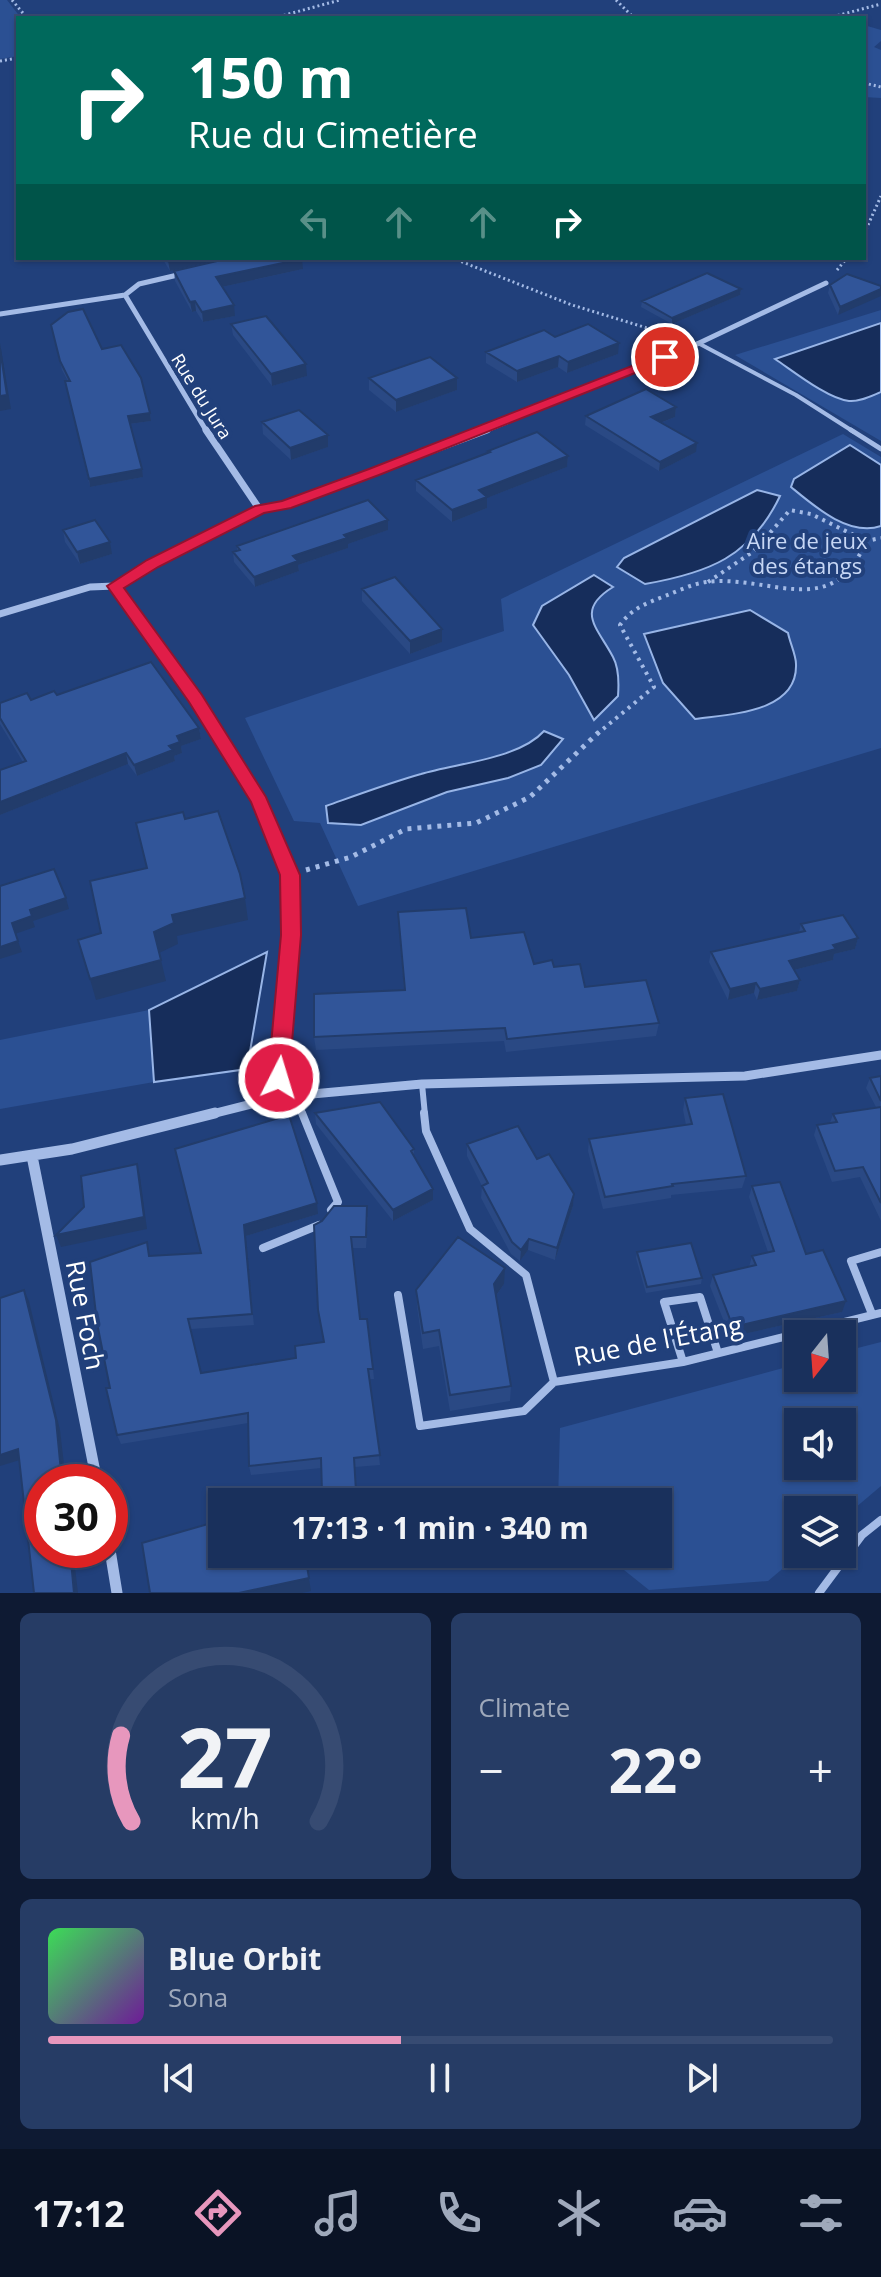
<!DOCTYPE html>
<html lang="en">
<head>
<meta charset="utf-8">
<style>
  :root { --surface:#19305c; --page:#263c65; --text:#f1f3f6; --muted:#9fa9bb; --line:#374b72; --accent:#e797bd }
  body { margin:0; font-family:"Open Sans",sans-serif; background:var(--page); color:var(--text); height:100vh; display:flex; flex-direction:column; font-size:30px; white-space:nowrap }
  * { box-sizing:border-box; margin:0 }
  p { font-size:26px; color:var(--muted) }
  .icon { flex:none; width:44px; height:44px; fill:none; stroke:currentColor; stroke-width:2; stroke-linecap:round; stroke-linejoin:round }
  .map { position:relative; height:1593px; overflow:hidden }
  .details { display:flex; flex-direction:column; gap:20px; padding:20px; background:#0e1a33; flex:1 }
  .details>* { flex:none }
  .hud { position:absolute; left:16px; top:16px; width:850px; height:244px; border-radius:0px; box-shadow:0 2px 6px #0004,0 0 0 2px var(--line); background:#00695c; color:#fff; overflow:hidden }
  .needle { width:52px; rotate:197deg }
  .fabs { position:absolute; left:784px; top:1320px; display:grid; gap:16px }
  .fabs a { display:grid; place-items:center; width:72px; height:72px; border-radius:0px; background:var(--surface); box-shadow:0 2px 6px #0004,0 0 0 2px var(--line); font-size:40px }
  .speed { position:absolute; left:24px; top:1464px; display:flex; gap:16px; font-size:40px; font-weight:700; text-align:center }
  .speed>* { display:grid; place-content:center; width:104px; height:104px; border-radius:50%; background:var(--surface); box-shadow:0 2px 6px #0004,0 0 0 2px var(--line); line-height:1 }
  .speed .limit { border:12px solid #d22; background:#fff; color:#111 }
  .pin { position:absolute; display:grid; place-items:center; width:68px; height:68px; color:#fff; margin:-34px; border:4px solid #fff; border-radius:50%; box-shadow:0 2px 8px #0007 }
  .me { position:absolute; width:88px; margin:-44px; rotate:5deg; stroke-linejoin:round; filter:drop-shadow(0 0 6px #0008) }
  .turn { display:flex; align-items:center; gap:28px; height:168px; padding:0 40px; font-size:36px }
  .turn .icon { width:104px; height:104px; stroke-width:2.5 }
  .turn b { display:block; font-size:56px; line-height:68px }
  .lanes { display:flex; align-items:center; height:76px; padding:0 40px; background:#0003; justify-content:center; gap:40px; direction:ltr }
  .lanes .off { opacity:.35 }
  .big { font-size:60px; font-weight:700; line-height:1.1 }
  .details .card { flex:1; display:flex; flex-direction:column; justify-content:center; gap:12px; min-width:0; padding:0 28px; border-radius:12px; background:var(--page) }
  .details .dial { align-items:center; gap:0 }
  .dial svg { height:208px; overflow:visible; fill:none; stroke:var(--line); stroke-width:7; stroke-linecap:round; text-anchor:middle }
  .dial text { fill:var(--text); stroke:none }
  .song { display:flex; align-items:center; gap:24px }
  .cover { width:96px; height:96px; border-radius:12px; background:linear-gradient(135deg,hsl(130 70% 55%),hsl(280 70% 35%)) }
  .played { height:8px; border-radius:4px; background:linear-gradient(90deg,var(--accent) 45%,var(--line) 45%) }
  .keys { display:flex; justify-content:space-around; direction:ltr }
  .heat { display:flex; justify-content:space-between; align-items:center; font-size:44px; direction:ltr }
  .details .tiles { flex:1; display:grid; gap:20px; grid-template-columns:1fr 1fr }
  .card:last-child { grid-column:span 2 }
  .trip { position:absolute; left:208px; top:1488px; width:464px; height:80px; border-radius:0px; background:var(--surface); box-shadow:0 2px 6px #0004,0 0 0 2px var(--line); font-weight:700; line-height:80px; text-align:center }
  .menu { display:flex; height:128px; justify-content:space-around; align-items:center; background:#0a1325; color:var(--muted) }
  .menu .icon { width:56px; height:56px }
  .menu .current { color:var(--accent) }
  .menu b { font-size:36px; color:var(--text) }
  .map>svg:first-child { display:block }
  .green { fill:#2b5093; fill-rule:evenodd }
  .water { fill:#162d5b; stroke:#98b5e7; stroke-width:2 }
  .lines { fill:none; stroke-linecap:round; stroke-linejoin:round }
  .path-far2 { stroke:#a4bbe6; stroke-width:3; stroke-dasharray:2 3; stroke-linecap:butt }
  .path-far1 { stroke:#a4bbe6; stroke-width:4; stroke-dasharray:3 5; stroke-linecap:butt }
  .path { stroke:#a4bbe6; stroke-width:5; stroke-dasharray:4 6; stroke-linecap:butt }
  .lane-far3 { stroke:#a4bbe6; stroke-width:4 }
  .lane-far2 { stroke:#a4bbe6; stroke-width:5 }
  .lane-far1 { stroke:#a4bbe6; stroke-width:6 }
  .lane { stroke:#a4bbe6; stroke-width:8 }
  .street-far3 { stroke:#a4bbe6; stroke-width:5 }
  .street-far2 { stroke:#a4bbe6; stroke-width:7 }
  .street-far1 { stroke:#a4bbe6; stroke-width:9 }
  .street { stroke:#a4bbe6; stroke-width:11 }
  .wall { fill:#2a4984 }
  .shaded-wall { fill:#223c6b }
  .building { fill:#315599; stroke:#223c6b; stroke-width:2 }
  .route { fill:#e11d48; stroke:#92132f; stroke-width:2 }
  .labels { text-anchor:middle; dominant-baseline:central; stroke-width:8; stroke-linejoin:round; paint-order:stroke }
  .far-street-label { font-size:18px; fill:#fff; stroke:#21407b }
  .park-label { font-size:22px; fill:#c7d7f5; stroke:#21407b }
  .near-street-label { font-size:26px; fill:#fff; stroke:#21407b }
</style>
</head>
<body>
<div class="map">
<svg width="881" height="1593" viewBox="0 0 881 1593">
  <rect width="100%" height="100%" fill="#21407b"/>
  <path class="green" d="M0,0H7L21,18H18V56L0,59Z
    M864,25L881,30V41L874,47L881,50V98L864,97Z
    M881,310V441L735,355Z
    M843,434L881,457V748L358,906L320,823L294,821L245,718L504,631L501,599Z
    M149,1010L154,1082L0,1109V1040Z
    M881,1342V1486L842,1519V1510H798L800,1554L768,1581L649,1590L604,1554H658V1502H558L560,1428L798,1364V1378H842V1352ZM798,1422H842V1466H798Z"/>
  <path class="water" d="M881,323V392C871,396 860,402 849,401C828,399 793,371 775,359Z
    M850,445L881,465V526C849,537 814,506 791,487L794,479Z
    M757,490L780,496C751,557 708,573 645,584L617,567L624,558Z
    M594,575L613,587C574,611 598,628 613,657C619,668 619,683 618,696L594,720L569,675L533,625L542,606Z
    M750,610L788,633C790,643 796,655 796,664C798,713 729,714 695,719L663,683L644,634Z
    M544,731L563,739L541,765L508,778L447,792L361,825L328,823L326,806C357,795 389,783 421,774C457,763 519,759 544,731Z
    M267,952L247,1069L154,1082L149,1010Z"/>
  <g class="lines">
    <path class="path-far2" d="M12,0L27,18
      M616,0L634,18
      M274,18L340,0
      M828,18L881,4
      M0,61L18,58
      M864,83L881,87
      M864,234L881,196
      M452,258L572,305L670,335
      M837,270L847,258"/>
    <path class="path-far1" d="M708,582L754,551L790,510L811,514L866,541
      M597,734L654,687L620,625C632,608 647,603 665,596C678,591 692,584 706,582C770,574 833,623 866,541L881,538"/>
    <path class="path" d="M306,870L351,857L406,829L476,823L530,797L599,732"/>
    <path class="lane-far3" d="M698,343L796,395L854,432"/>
    <path class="lane-far2" d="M851,430L881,449"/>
    <path class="lane-far1" d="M422,1084L425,1115
      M298,1096L303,1115"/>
    <path class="lane" d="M302,1113L338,1202L331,1210
      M424,1113L426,1131L470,1229L526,1275L554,1382L683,1362L881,1313
      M263,1248L319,1225
      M398,1295L420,1426L524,1411L554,1382
      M872,1314L851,1261L881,1252
      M683,1362L664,1302L700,1297L718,1353
      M819,1593L862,1535L881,1520"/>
    <path class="street-far3" d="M182,274L139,284L125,295L207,432
      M0,314L125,295
      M482,432L695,345L826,283"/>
    <path class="street-far2" d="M206,430L260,510
      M115,586L218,734
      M0,614L90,587L115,586L153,563L260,510L286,505L487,430"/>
    <path class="street-far1" d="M217,732L259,801L290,875L291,935L279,1097
      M208,1115L279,1097L422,1084L745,1076L881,1055"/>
    <path class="street" d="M32,1156L97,1482
      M0,1160L72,1149L215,1113
      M110,1550L117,1593"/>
  </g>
  <path class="wall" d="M162,258H227L170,271Z
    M303,269L222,287L235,316L203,322L196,311L192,312L175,281L174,271Z
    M830,285L881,286L838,315L828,293Z
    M741,289L740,295L672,324L641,307L642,301Z
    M231,324L307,376L272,386L233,335Z
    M51,325L102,349L150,413L151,421L130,424L143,477L90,487L65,381H68L62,370Z
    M555,337L618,354L567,373L558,367L517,382L486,363V352Z
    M369,378H457V390L396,412L369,390Z
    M676,407L675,417L661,423L696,452L659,471L585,425L586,416Z
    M262,422L328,435V447L291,460L263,434Z
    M488,451L568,456L567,467L487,498V508L452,522L416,491V480L488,453Z
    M388,520V530L348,544V548L298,565L299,571L255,587L234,562L233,552L237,551V546Z
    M63,530L112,554L80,564L65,542Z
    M362,589L442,629V642L410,654L362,601Z
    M57,695L199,728L201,739L181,746L182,753L174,756L175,761L137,776L128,764L0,815V770L23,762L0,724V703Z
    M398,912L471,938L534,964L554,967L585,987L659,1023L656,1036L506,1052L504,1041L316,1050L314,1037L404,990Z
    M801,924L858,938L855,949L834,954L833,960L794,970L800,980L797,991L757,1000L754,993L728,1000L709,962L711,952L799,932Z
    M881,1076V1221L860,1177L832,1182L814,1135L817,1125L830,1123L833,1114L876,1107L866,1088L870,1078Z
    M685,1098L746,1176L742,1188L671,1195V1198L603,1209L588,1151L589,1139L686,1125L683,1110Z
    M315,1113L414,1149V1157L433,1189V1200L393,1221L316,1124Z
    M467,1144L537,1159L574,1194L573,1206L555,1260L528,1250L520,1261L511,1254L481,1198L482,1186L467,1156Z
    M175,1149L318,1214L246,1236L254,1325L191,1329L201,1373L296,1358L323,1342L314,1225L368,1217L366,1248H352L360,1319L373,1369L374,1379H370L380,1465L355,1467L357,1500L323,1502L321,1468L251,1475L249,1466L248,1423L121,1444L117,1435L110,1388L150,1256L201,1253Z
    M752,1186L806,1254L842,1312L730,1337L710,1286L713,1275L749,1267L752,1256L768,1252L749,1197Z
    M637,1252L702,1278L701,1284L646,1293L636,1258Z
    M504,1284L496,1296L511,1386L510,1401L450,1411L439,1346L423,1349L417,1306L416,1290Z"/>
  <path class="shaded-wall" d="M181,258H227L170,271L168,261Z
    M302,259L303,269L217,288L216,277Z
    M741,289L740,295L672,324V318Z
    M881,289V296L838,315L840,307Z
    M195,301L196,311L192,312L190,302Z
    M234,305L235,316L203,322L202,312Z
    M0,343L11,409L0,411Z
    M619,343L618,354L567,373L568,362Z
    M559,356L558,367L517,382V371Z
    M306,364L307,376L272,386L271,374Z
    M457,378V390L396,412V400Z
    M676,407L675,417L650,427L651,417Z
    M150,413L151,421L129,424L128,416Z
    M328,435V447L291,460L290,448Z
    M697,443L696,452L659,471L660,462Z
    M568,456L567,467L487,498V508L452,522V510L479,490Z
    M142,469L143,477L90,487L89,479Z
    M388,520V530L348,544V548L298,565L299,571L255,587L254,577L293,556L344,535Z
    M110,542L112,554L80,564L77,552Z
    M442,629V642L410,654V641Z
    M199,728L201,739L181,746L182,753L174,756L175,761L137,776L134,765L169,746L177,736Z
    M126,753L128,764L0,815V802Z
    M66,898L69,909L33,921L35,927L15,934L12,923L30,910Z
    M245,898L248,920L177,936L178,944L159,953L154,932L172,915Z
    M858,938L855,949L834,954L833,960L786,972L789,961L833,945Z
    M18,941L22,952L0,959V947Z
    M161,960L166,981L96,1000L90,979Z
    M800,980L797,991L757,1000L760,989Z
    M756,983L754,993L728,1000L730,989Z
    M137,1164L140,1176L147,1229L61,1247L56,1235Z
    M433,1189V1200L393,1221V1210Z
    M574,1194L573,1206L555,1260L557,1248Z
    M317,1203L318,1214L246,1236L254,1325L244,1225Z
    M529,1239L528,1250L520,1261L521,1250Z
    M505,1268L504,1284L493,1300L494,1284Z
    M24,1290L29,1301L60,1430L66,1482H62Z
    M846,1301L842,1312L730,1337L733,1327Z
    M18,1449L23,1459L0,1466V1455Z
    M70,1550H73L78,1593H74Z
    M305,1554L311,1591L302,1593H239Z"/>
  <path class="building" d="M167,258H181L168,261Z
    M230,258H301L302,259L216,277L234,305L202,312L195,301L190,302L174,271Z
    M707,273L741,289L672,318L642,301Z
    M847,274L881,286V289L840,307L830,285Z
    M83,309L102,349L121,345L141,378L150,413L128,416L142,469L89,479L65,381H70L60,361L51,325L68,312Z
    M266,316L306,364L271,374L231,324Z
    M588,324L619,343L568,362L559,356L517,371L486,352L544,330L555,337Z
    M0,349L7,395L0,396Z
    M430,357L457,378L396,400L369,378Z
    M646,389L676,407L651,417L697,443L660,462L586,416Z
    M299,410L328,435L290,448L262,422Z
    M537,432L568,456L479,490L487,497L452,510L416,480L490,452L488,451Z
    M368,500L388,520L344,535L347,538L293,556L298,561L254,577L233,552L240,550L237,546Z
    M95,520L110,542L77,552L63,530Z
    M395,577L442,629L410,641L362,589Z
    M151,662L199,728L177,736L180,742L169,746L173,750L134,765L126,753L0,802V770L26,761L0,718V703L27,693L31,700L54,691L57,695Z
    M218,811L240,874L245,898L172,915L174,923L154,932L161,960L90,979L78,940L101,933L90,881L147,868L136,823L183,812L185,819Z
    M54,869L66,898L30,910L32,916L12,923L18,941L0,947V886Z
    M466,908L471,938L524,932L534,964L552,960L554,967L580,964L585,987L646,980L659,1023L507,1039L505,1028L314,1037V994L405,990L398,912Z
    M843,915L858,938L833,945L836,949L789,961L800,980L760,989L756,983L730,989L711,952L805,931L801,924Z
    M881,1076V1101L870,1078Z
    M723,1094L746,1176L672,1184L673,1186L605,1197L589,1139L692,1124L685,1098Z
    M380,1102L414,1149L411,1151L433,1189L393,1210L315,1113Z
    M881,1107V1203L863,1167L835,1171L817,1125L837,1122L833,1114Z
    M289,1115L317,1203L244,1225L252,1314L188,1319L201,1373L296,1358L295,1346L324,1342L318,1310L314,1225L322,1221L334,1206H367L366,1237H351L360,1319H367L373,1369H368L380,1455L354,1458L356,1491L322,1493L321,1458L249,1466L248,1413L117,1435L106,1388H110L97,1323L90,1262L147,1242L149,1256L201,1253L175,1149Z
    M518,1126L537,1159L549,1154L574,1194L557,1248L529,1239L521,1250L512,1242L482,1186L488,1183L467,1144Z
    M137,1164L144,1217L56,1235L84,1207L81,1176Z
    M780,1182L806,1254L823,1250L846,1301L733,1327L713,1275L756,1265L752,1256L774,1251L752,1186Z
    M458,1237L505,1268L494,1284L511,1386L450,1395L439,1330L423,1333L416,1290Z
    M691,1243L702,1278L647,1287L637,1252Z
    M24,1290L56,1420L62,1482H42V1550H70L74,1593H34L18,1449L0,1455V1298Z
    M222,1520V1554H305L309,1578L239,1593H150L142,1543Z"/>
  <path class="route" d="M665,353L670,354V359L379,475L291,508L264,513L158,567L124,588L202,695L266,797L300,875L301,935L289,1078L286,1085L279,1087L271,1085L268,1078L281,935L280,875L251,802L189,702L107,586L147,560L255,506L282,501L369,469Z"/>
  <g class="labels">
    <g class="far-street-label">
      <text transform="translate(202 396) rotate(58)">Rue du Jura</text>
    </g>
    <g class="park-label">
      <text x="807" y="540">Aire de jeux<tspan x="807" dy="25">des étangs</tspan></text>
    </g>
    <g class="near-street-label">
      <text transform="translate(86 1315) rotate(79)">Rue Foch</text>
      <text transform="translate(658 1340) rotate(-11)">Rue de l'Étang</text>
    </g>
  </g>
</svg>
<div class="fabs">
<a><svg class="needle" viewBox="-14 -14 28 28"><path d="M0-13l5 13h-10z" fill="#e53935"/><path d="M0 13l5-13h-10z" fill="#9fa9bb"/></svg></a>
<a><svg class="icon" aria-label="sound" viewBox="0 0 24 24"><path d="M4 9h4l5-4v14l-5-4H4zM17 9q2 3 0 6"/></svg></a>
<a><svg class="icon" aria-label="layers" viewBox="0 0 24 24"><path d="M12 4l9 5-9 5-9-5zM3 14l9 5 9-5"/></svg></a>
</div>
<div class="speed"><div class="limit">30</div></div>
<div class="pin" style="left:665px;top:357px;background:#d93025"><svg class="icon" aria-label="arrive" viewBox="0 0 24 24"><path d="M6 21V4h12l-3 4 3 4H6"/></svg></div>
<svg class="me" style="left:279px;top:1078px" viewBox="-20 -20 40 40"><circle r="17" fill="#e11d48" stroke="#fff" stroke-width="3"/><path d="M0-11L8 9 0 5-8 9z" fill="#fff"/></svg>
<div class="trip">17:13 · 1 min · 340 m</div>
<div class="hud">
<div class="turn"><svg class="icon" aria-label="right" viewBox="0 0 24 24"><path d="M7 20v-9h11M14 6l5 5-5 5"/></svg><div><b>150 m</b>Rue du Cimetière</div></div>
<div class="lanes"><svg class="icon off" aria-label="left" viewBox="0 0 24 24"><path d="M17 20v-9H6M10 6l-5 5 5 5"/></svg><svg class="icon off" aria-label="ahead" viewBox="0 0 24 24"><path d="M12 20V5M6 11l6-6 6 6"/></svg><svg class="icon off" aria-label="ahead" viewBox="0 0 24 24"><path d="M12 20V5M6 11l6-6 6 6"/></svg><svg class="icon" aria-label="right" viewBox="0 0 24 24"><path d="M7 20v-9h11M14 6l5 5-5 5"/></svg></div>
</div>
</div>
<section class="details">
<div class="tiles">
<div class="card dial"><svg viewBox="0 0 100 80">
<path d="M14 69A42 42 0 1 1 86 69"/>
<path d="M14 69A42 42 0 0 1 10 36" stroke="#e797bd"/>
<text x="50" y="56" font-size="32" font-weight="700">27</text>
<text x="50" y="72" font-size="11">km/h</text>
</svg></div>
<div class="card"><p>Climate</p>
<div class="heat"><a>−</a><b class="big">22°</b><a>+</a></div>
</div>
<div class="card">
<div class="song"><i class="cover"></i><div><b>Blue Orbit</b><p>Sona</p></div></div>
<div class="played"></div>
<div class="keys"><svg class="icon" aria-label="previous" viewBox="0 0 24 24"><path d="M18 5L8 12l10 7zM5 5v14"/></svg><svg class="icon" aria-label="pause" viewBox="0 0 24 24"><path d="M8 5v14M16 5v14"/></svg><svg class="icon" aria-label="next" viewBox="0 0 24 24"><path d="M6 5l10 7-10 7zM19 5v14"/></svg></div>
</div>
</div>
</section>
<nav class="menu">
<b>17:12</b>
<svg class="icon current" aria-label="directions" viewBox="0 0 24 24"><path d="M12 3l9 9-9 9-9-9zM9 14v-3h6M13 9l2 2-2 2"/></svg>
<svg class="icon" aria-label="music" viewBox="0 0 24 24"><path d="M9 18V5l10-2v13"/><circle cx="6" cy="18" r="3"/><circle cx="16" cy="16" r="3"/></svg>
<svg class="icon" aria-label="phone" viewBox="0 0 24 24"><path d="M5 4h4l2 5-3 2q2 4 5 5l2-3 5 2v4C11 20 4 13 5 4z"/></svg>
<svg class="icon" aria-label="climate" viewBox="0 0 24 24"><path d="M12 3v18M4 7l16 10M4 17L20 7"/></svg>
<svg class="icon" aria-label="car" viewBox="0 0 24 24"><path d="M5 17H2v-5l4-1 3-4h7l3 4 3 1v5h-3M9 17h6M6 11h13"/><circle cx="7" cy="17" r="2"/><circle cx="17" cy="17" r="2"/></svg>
<svg class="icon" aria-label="filters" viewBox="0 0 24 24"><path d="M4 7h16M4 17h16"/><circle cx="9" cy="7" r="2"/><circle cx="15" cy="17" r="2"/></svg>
</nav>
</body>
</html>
